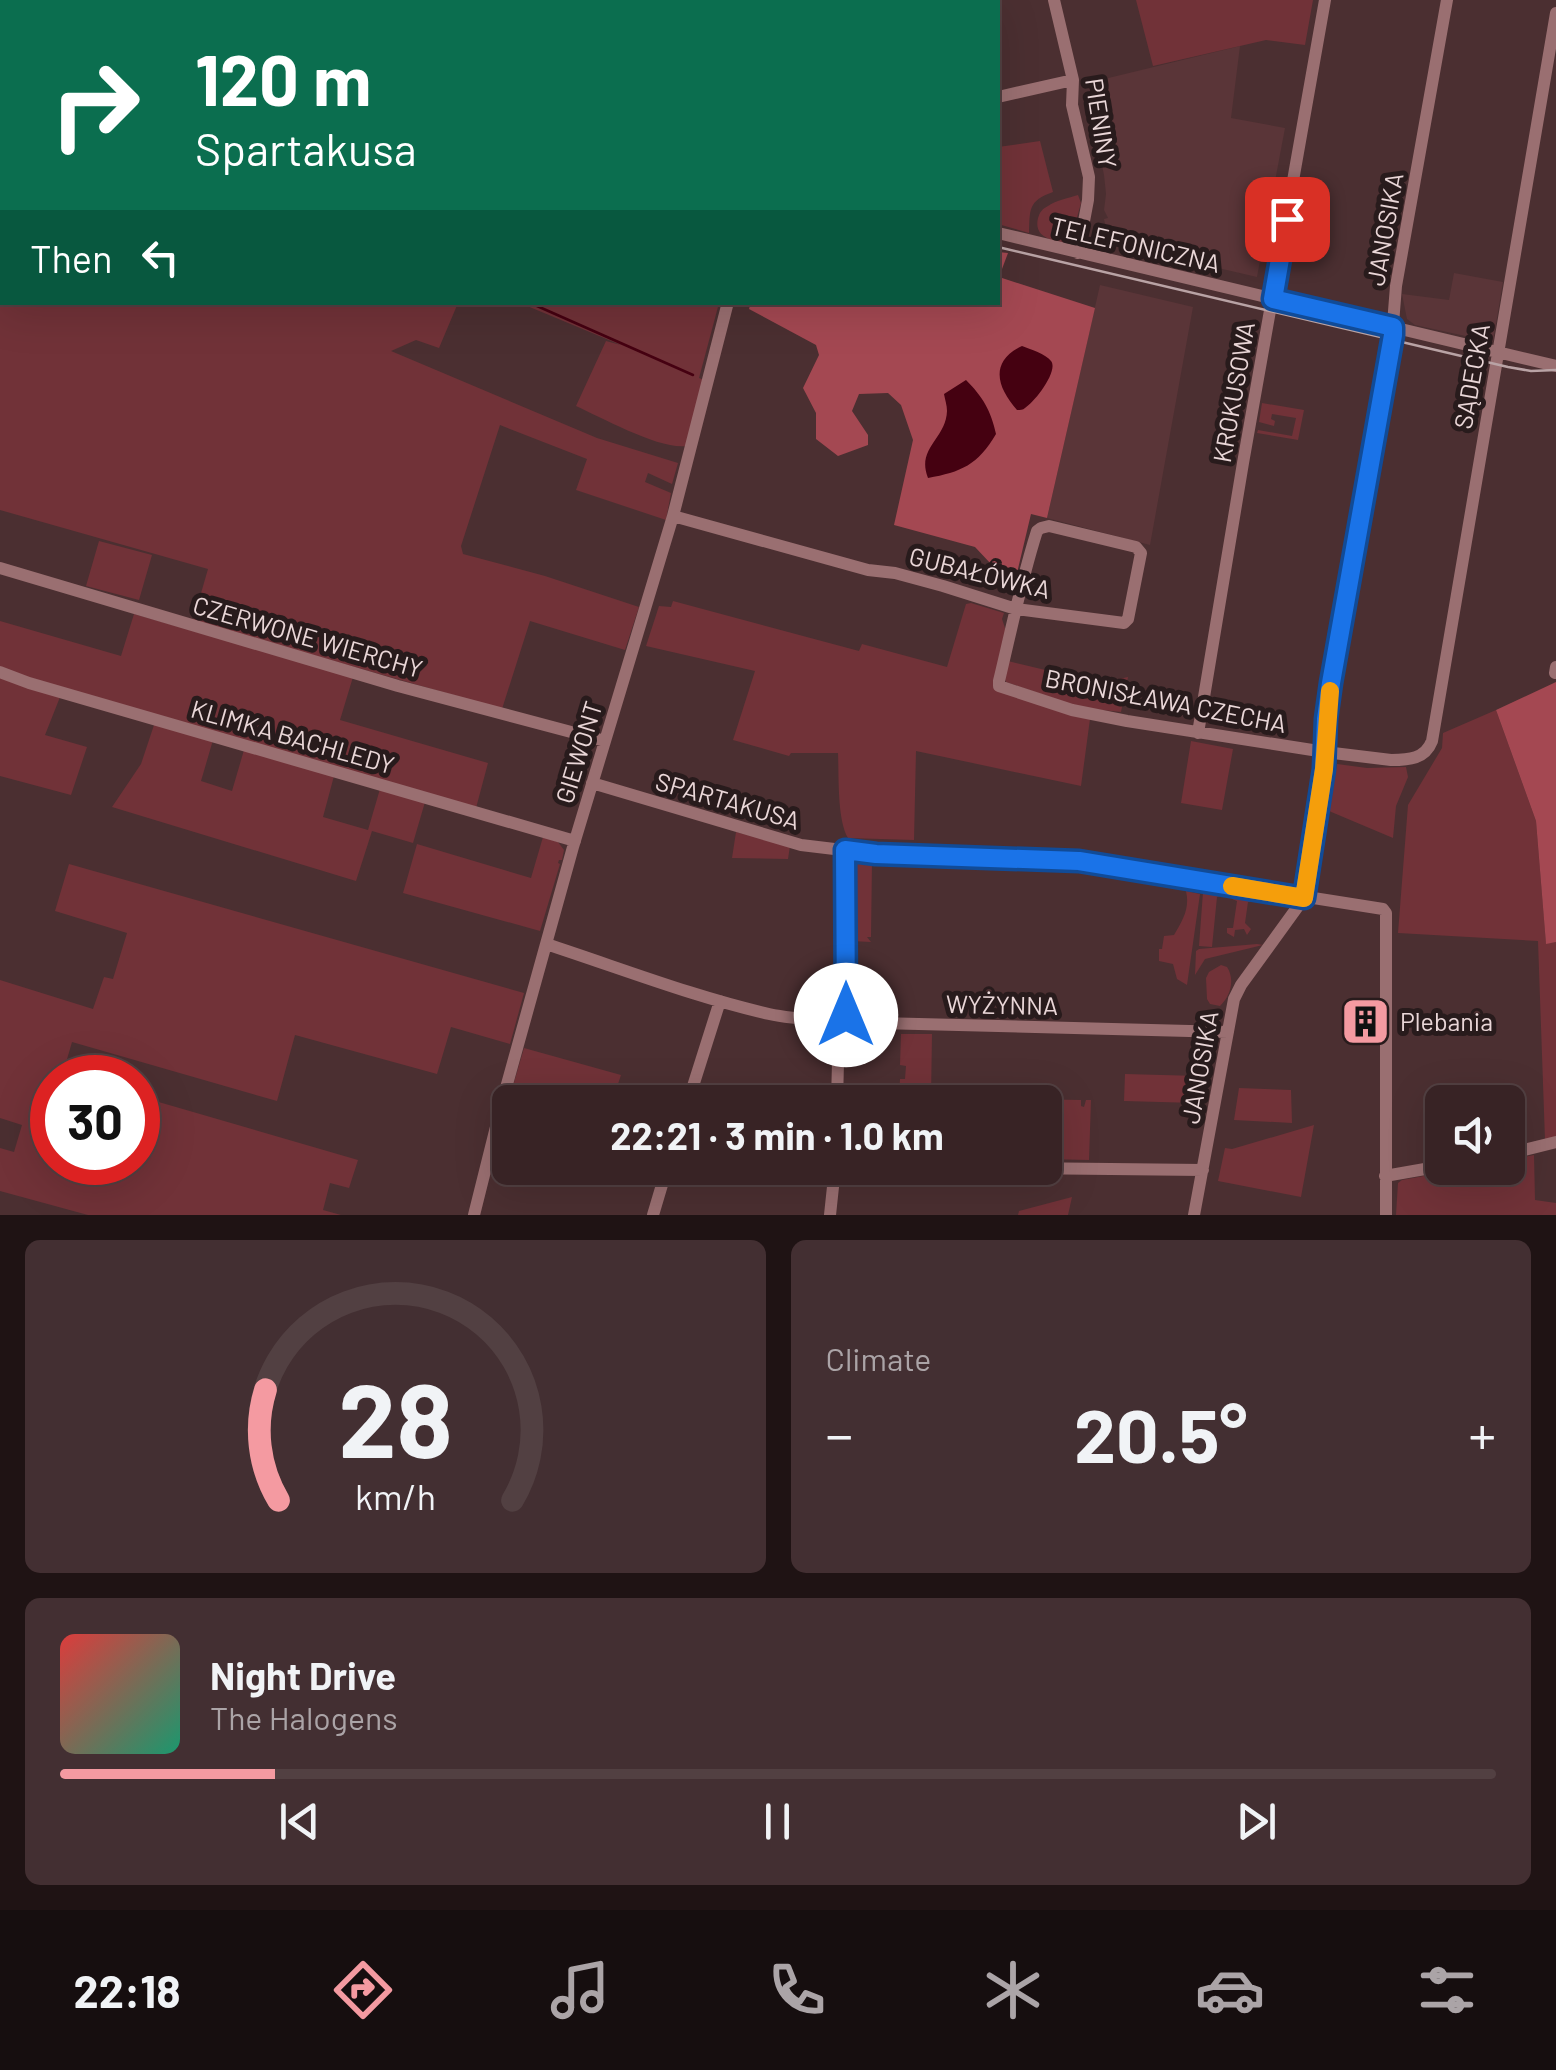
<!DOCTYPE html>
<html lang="en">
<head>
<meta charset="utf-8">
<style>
  :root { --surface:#382325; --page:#432f32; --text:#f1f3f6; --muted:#aba4a7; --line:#524042; --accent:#f49aa1 }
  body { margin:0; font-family:Barlow,sans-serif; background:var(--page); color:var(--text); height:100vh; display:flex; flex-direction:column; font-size:38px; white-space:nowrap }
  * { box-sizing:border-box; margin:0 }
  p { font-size:32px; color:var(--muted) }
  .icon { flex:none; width:55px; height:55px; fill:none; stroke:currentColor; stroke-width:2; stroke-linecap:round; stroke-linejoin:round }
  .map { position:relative; height:1215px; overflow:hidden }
  .panel { display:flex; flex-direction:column; gap:25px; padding:25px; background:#1f1314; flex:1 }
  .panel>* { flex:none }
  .top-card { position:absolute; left:0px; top:0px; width:1000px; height:305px; box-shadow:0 10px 40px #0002,0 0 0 2px var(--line); background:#0b6e4f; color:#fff; overflow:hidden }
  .buttons { position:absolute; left:1425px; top:1085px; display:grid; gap:20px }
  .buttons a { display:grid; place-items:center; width:100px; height:100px; border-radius:15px; background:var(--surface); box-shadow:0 10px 40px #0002,0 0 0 2px var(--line); font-size:50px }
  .speed { position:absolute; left:30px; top:1055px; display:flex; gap:20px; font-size:50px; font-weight:700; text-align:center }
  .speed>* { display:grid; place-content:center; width:130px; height:130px; border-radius:50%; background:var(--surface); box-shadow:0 10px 40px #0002,0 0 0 2px var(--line); line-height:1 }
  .speed .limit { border:15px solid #d22; background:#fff; color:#111 }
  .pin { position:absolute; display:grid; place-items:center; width:85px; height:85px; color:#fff; margin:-42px; border-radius:20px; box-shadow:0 5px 15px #0006 }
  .me { position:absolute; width:110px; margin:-55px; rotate:0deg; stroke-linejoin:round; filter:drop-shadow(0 0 8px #0008) }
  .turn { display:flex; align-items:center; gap:35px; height:210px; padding:0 30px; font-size:45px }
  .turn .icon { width:130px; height:130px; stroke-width:2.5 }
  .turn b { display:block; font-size:70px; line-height:85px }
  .then { display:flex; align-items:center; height:95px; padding:0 30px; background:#0003; gap:20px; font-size:38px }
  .big { font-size:75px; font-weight:700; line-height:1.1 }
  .panel .card { flex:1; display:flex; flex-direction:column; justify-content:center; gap:15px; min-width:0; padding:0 35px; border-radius:15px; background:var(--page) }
  .panel .dial { align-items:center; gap:0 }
  .dial svg { height:260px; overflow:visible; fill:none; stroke:var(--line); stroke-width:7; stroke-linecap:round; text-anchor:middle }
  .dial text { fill:var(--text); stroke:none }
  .song { display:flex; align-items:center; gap:30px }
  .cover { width:120px; height:120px; border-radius:15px; background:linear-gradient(135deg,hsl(0 70% 55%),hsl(160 70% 35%)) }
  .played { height:10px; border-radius:5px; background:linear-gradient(90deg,var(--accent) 15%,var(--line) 15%) }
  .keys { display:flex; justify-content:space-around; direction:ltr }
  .heat { display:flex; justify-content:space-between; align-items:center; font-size:55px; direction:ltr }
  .panel .tiles { flex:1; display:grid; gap:25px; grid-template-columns:1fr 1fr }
  .card:last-child { grid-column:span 2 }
  .trip { position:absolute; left:492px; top:1085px; width:570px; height:100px; border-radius:15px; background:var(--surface); box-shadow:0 10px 40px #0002,0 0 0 2px var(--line); font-weight:700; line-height:100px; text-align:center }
  .dock { display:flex; height:160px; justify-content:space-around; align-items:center; background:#160e0f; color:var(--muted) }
  .dock .icon { width:70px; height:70px }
  .dock .selected { color:var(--accent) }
  .dock b { font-size:45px; color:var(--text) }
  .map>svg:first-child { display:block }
  .built { fill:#5a3538 }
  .green { fill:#713238 }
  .forest { fill:#a44852 }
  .water { fill:#450111 }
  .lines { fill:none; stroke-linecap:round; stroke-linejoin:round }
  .stream { stroke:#450111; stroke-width:2.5 }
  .minor { stroke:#9a6f71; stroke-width:12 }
  .tram { stroke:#b9a3a5; stroke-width:2.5 }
  .route-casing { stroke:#114b97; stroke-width:25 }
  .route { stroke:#1a73e8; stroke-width:18 }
  .slow { stroke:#f59e0b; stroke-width:18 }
  .labels { text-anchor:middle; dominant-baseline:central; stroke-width:10; stroke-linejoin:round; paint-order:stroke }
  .street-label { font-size:25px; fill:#ead7d8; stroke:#281b1c }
  .poi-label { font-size:25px; fill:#ead7d8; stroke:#281b1c; text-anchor:start }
</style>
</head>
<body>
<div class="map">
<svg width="1556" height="1215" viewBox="0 0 1556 1215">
  <rect width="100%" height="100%" fill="#4b2f31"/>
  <path class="built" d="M1240,46L1231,118L1285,128L1257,277L1119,245L1117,240L1109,242L1104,219L1108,218L1104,210L1106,194L1104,175L1095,133L1105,131L1099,105H1096L1094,97H1091L1088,83Z
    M1454,273L1503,282L1493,342L1415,325L1407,319L1402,294L1449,300Z
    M1100,285L1193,307L1150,545L1047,518Z"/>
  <path class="green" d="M488,0H689L688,2H489Z
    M1136,0H1313L1305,45L1266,40L1153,66Z
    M2,106V302H252L262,307L265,302L458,303L439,348L416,340L391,351L597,438L678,463L672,484L648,473L645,482L671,493L666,520L576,490L587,459L500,425L461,546L463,554L545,576L639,607L625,650L530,621L502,709L193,621L208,569L0,510V112Z
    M1040,141L1053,192C1028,201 1030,209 1029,233L998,224V147Z
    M1078,195L1081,203L1070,243C1055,241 1033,239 1038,218C1040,212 1042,209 1048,206C1056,200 1069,198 1078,195Z
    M520,303H719L699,378L704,380L686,446C661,450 602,418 576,406L606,341L621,345Z
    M1262,403L1304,410L1298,440L1257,433L1258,430L1292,436L1296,418L1272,414L1271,419L1275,421L1274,426L1259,422Z
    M99,541L152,555L139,600L86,586Z
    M673,601L859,651L862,644L947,667L966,604L971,603L1004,613L1002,619L1006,631L993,687L1090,719L1081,786L916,751L914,840L848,838C837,819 839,777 838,753H791L789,756L733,740L755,671L646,646L659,606L671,607Z
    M134,614L353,677L340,720L488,763L476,808L0,669V621L121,656Z
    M1008,661L1100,683L1128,677L1121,712L1082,708L1006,682L1004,677Z
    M0,672L62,692L45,735L87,747L71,795L0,776Z
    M1496,710L1536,821L1546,943L1556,942V1137L1545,1140L1538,941L1398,933L1408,805L1442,748L1443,733Z
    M155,722L213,740L201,781L232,791L244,750L334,776L323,817L368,830L380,789L425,802L413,843L372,831L356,881L112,807L141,764Z
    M1191,741L1233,749L1222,810L1181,803Z
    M1337,764L1367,768L1406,767L1408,777L1396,806L1393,838L1329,811Z
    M736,832L790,846L788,859L732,858Z
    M543,837L558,842L564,850L562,860H559L558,863L560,864L540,931L403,893L417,844L531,878Z
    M851,860L872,861L871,937H867L871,942L851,941Z
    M69,864L524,993L510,1044L451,1027L437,1074L295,1035L277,1101L72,1042L63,1073L76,1077L52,1078V1162H138V1096L358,1160L349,1188L330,1183L323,1210L341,1215H88L0,1191V1148L14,1152L22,1125L0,1118V980L93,1009L104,977L113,979L127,933L55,911Z
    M1186,891L1200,894L1187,985L1177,979L1173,964L1159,961V949H1162L1164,936L1174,935C1183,920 1190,908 1186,891Z
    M1203,892L1224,895L1217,897L1212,947L1199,946Z
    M1231,896L1255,900V902H1248L1245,923L1251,929L1247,935L1244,929L1235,930L1234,937L1227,933V928H1233L1237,901L1232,899Z
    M1257,944L1263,945L1205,959L1195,975L1196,951L1199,949Z
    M1221,965L1227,967C1235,979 1231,996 1220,1006L1210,1004L1207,999L1206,978L1209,972Z
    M901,1034H932L931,1098L899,1097L900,1079H905L906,1066L900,1065Z
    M524,1048L621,1075L612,1102H532L510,1096Z
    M1125,1074L1199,1076L1196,1103L1124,1101Z
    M1239,1088L1291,1090L1292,1123L1234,1120Z
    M1025,1099L1081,1100V1106L1084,1107L1086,1100H1091L1089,1160L1045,1159V1102H1025Z
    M1314,1125L1301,1197L1218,1181L1225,1148L1232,1149Z
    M1534,1155L1535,1200L1556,1203V1215H1396L1398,1183L1402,1180L1467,1168H1508V1160Z
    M1072,1197L1068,1215H1018L1019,1211Z"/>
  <path class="forest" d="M998,252L1008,253L999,277L1095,308L1047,518L1031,514L1017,573L991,564L975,547L894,525L913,440L901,405L888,393L859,394L852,411L868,435V445L838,456L816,439V413L803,388L819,355L816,345L749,309L751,302H998Z
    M1556,682V942L1546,944L1536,821L1496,710Z"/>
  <path class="water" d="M1022,346C1030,349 1046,354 1051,361C1059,371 1034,403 1025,408C1023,410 1020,410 1017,410C997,387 989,362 1022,346Z
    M966,380C983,397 991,411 996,434C978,465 961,472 928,478C916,448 946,439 947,411C947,405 945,400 944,394Z"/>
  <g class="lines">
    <path class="stream" d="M528,302L693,375"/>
    <path class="minor" d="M453,0L459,2L472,0
      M794,0L795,2
      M918,0V2
      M1054,0L1073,80L1072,105L1089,177L1088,200L1078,253
      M143,2L144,0
      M306,2L307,0
      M401,2L402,0
      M0,21L2,22
      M998,97L1073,80
      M998,233L1556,366
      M673,516L868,570L895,573L943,586L1016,609L1124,623L1128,619L1141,553L1136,547L1049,526L1041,528L1037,531C1021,581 1011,631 999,681V686L1072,710L1127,721L1325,752L1391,760C1409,760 1425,759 1432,741L1556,13
      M0,568L398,686L605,741
      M0,672L29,683L575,841
      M1555,673L1556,667
      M1198,733L1243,463L1325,0
      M592,783L801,845L876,854L1079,861L1383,909L1386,913V1215
      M845,850L846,1022
      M546,944C620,968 694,997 769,1014C792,1019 816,1020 839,1022L1228,1032
      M688,1102L720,1001
      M837,1102L839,1022
      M1508,1154L1556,1142
      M1018,1168L1203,1170
      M1385,1176L1442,1166
      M474,1215L504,1095L573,847L673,516L728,302
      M653,1215L667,1168
      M830,1215L835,1168
      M1194,1215L1234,999L1241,985L1304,898L1323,781L1331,683L1391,349L1396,286L1447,0"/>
    <path class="tram" d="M998,247L1508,367L1531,371L1556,370"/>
  </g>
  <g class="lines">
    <defs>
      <path id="route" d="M846,1015L845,850L876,854L1079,861L1304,898L1324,769L1326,719L1331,683L1393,335V327L1273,299L1287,219"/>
    </defs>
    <use href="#route" class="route-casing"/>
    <use href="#route" class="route"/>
    <path class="slow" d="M1232,886L1304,898L1324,769L1330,691"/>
  </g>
  <defs>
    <symbol id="building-square" viewBox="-11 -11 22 22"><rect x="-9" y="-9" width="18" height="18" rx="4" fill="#f49aa1" stroke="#281b1c"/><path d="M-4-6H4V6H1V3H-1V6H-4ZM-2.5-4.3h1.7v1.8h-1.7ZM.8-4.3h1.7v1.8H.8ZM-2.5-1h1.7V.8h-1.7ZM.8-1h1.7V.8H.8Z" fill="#111"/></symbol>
  </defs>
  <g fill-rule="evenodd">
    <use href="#building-square" x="1338" y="994" width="55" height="55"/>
  </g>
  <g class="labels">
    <g class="street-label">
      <text transform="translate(1102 123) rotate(81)">PIENINY</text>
      <text transform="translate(1384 229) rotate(-80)">JANOSIKA</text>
      <text transform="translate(1136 244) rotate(13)">TELEFONICZNA</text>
      <text transform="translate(1471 376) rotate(-80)">SĄDECKA</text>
      <text transform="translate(1233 392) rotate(-80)">KROKUSOWA</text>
      <text transform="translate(980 572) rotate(14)">GUBAŁÓWKA</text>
      <text transform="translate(308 636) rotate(16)">CZERWONE WIERCHY</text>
      <text transform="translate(1166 700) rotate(11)">BRONISŁAWA CZECHA</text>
      <text transform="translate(293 736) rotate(16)">KLIMKA BACHLEDY</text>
      <text transform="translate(578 752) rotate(-73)">GIEWONT</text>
      <text transform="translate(728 800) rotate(16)">SPARTAKUSA</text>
      <text transform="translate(1002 1004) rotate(1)">WYŻYNNA</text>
      <text transform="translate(1199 1067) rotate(-80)">JANOSIKA</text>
    </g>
    <g class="poi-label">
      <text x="1400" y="1021">Plebania</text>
    </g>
  </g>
</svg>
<div class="buttons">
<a><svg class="icon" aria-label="sound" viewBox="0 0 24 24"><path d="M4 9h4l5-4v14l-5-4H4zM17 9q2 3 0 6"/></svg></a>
</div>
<div class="speed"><div class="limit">30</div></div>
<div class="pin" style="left:1287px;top:219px;background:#d93025"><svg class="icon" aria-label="arrive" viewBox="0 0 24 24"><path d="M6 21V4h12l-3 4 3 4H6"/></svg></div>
<svg class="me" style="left:846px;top:1015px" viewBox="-20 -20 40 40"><circle r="19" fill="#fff"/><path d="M0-13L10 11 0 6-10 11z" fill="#1a73e8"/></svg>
<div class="trip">22:21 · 3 min · 1.0 km</div>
<div class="top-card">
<div class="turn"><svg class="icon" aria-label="right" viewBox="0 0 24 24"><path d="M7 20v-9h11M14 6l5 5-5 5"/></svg><div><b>120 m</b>Spartakusa</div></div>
<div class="then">Then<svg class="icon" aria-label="left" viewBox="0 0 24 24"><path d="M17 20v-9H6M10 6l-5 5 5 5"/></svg></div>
</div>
</div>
<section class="panel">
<div class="tiles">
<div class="card dial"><svg viewBox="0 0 100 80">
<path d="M14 69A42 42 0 1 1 86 69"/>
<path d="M14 69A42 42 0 0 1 10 35" stroke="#f49aa1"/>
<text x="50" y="56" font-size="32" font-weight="700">28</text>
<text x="50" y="72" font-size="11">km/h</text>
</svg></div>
<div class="card"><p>Climate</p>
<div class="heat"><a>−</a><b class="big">20.5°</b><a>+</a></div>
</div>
<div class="card">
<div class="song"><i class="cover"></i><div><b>Night Drive</b><p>The Halogens</p></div></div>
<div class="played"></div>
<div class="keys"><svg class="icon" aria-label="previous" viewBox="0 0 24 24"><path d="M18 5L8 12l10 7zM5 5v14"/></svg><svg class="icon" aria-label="pause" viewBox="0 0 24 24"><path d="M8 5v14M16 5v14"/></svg><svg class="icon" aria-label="next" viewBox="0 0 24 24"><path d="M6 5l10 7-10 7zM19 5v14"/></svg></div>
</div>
</div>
</section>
<nav class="dock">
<b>22:18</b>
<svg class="icon selected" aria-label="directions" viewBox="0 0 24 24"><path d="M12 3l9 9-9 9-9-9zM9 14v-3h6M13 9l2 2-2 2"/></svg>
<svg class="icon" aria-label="music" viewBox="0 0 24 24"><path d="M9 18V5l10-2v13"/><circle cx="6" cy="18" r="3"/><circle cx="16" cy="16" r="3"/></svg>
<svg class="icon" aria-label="phone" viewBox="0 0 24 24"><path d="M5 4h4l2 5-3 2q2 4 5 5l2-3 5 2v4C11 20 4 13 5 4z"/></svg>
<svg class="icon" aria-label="climate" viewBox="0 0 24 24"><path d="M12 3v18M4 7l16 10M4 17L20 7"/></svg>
<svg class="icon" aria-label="car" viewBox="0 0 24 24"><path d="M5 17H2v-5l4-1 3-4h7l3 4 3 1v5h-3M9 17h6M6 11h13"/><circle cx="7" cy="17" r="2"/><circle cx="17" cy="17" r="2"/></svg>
<svg class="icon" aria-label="filters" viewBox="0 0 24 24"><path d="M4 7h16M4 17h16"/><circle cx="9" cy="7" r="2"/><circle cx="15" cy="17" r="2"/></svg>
</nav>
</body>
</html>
